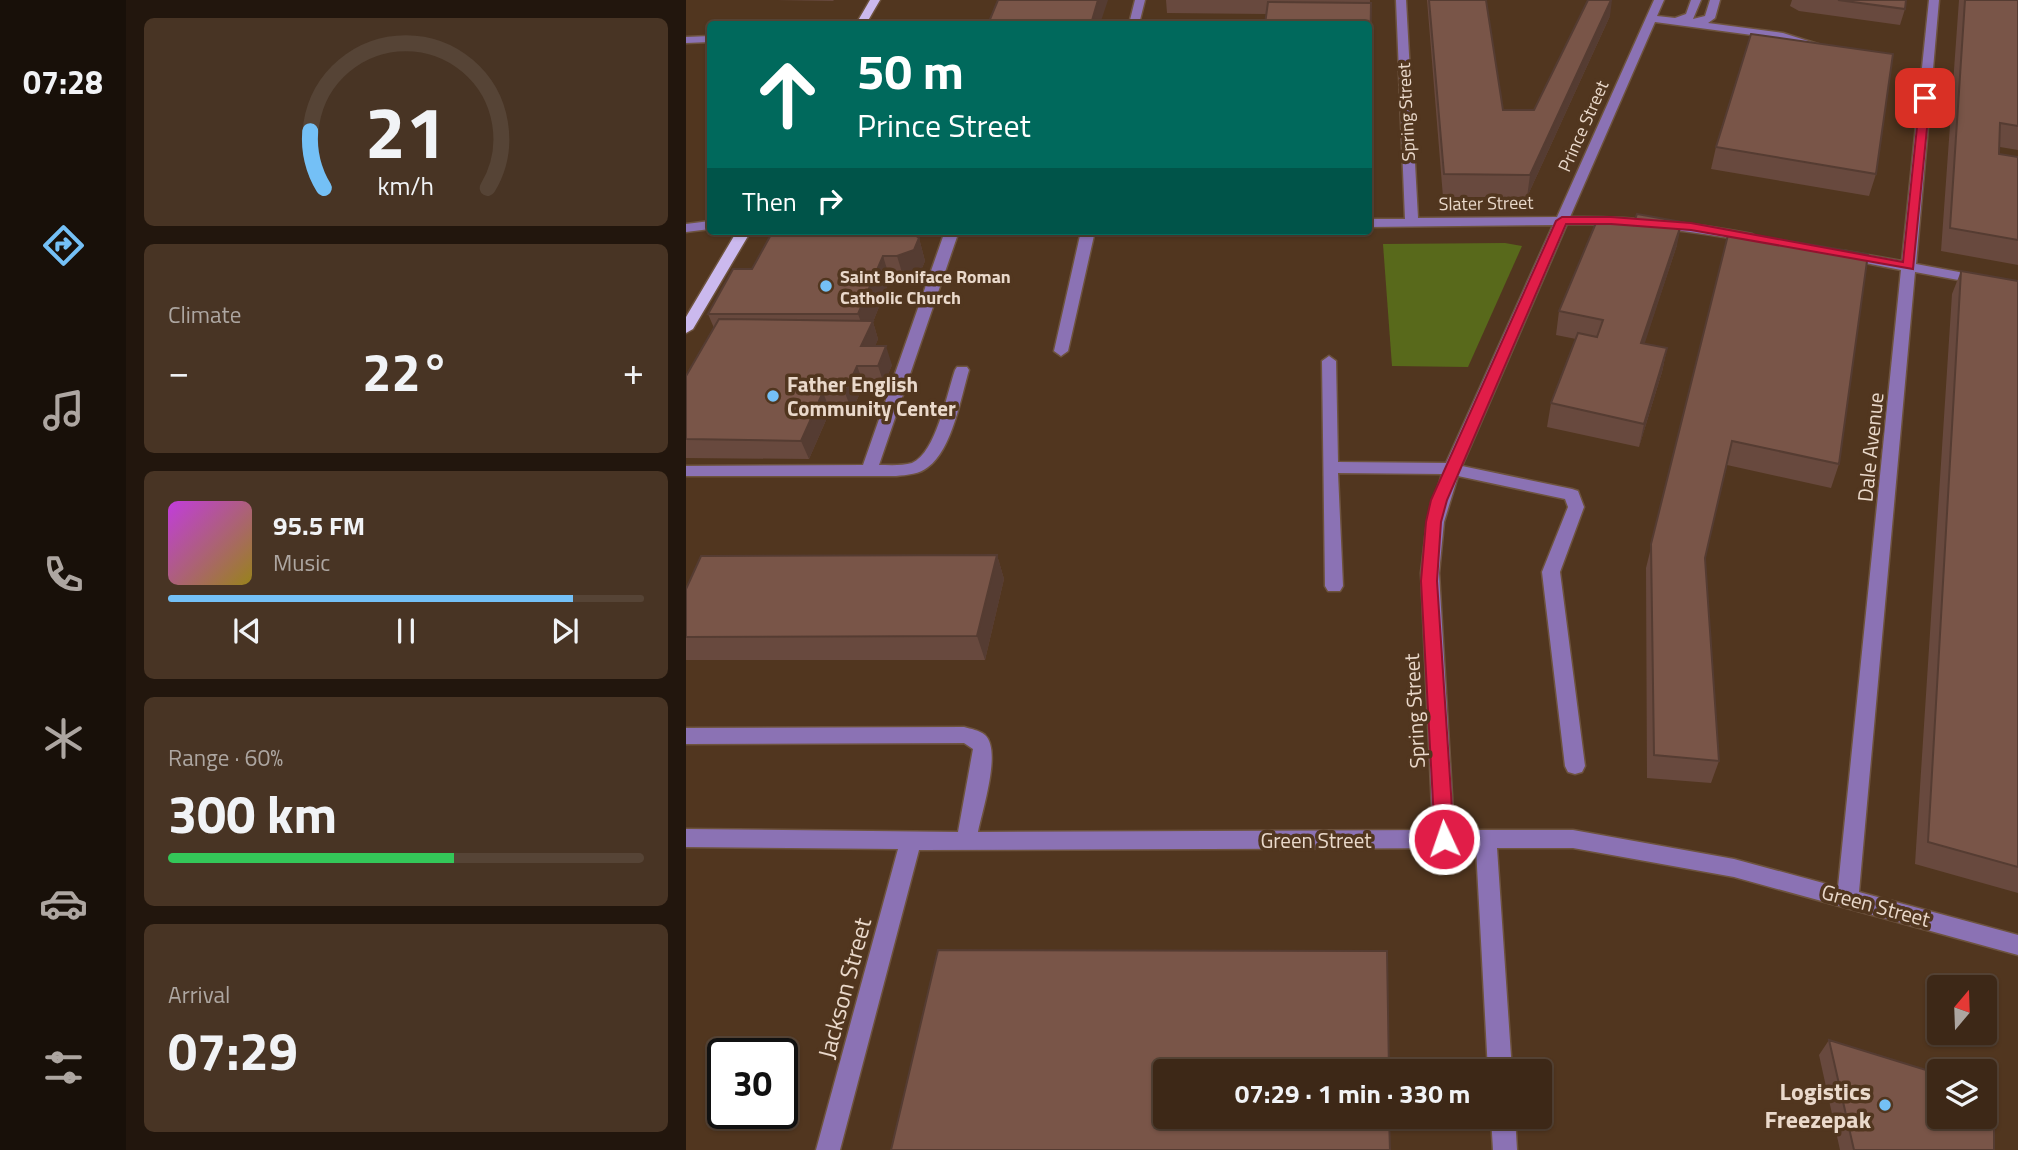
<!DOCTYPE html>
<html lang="en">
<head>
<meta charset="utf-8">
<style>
  :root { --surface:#3d2817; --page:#483424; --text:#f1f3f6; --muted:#ada6a1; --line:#564436; --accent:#74c0f6 }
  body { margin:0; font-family:"Titillium Web",sans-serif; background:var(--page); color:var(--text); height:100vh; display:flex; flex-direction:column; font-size:26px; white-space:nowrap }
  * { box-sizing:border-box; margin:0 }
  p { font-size:23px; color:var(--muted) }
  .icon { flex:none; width:38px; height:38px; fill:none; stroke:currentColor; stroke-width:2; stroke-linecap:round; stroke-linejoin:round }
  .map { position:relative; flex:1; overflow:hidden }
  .side { display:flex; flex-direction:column; gap:18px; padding:18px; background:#22160d; width:560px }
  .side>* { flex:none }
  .guide { position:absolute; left:21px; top:21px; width:665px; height:214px; border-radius:7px; box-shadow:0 2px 5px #0004,0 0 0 2px var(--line); background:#00695c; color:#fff; overflow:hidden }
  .needle { width:46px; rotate:19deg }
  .buttons { position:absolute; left:1241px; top:975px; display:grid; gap:14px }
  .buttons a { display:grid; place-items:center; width:70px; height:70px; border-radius:7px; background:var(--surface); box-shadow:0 2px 5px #0004,0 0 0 2px var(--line); font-size:35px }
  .speed { position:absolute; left:21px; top:1038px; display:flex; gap:14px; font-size:35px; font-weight:700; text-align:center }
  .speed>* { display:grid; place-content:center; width:91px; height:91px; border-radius:50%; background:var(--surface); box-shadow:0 2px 5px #0004,0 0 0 2px var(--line); line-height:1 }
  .speed .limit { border:4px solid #111; border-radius:10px; background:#fff; color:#111 }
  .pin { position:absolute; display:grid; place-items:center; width:60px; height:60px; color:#fff; margin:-30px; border-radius:14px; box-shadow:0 4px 10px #0006 }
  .me { position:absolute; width:77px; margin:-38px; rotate:357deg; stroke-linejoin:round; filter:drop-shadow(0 0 5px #0008) }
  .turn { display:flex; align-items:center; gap:24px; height:147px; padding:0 35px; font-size:32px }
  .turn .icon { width:91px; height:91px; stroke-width:2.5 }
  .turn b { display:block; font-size:49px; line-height:60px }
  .then { display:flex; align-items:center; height:66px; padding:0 35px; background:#0003; gap:14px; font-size:26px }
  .big { font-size:52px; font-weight:700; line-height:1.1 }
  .side .tile { flex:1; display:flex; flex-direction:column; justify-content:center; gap:10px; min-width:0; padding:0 24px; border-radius:10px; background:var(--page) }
  .side .dial { align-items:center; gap:0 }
  .dial svg { height:182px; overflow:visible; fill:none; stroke:var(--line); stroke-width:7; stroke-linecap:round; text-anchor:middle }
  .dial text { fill:var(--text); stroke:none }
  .song { display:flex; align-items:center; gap:21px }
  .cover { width:84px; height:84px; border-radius:10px; background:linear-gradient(135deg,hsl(290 70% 55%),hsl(50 70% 35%)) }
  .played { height:7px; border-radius:4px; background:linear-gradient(90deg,var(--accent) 85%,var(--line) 85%) }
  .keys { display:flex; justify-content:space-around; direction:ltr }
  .heat { display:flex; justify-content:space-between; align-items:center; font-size:38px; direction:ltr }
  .charge { height:10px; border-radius:5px; background:linear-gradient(90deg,#34c759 60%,var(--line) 0) }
  .trip { position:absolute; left:467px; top:1059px; width:399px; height:70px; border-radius:7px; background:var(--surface); box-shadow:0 2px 5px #0004,0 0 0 2px var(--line); font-weight:700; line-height:70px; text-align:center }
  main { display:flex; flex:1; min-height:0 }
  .tab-bar { display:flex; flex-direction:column; width:126px; justify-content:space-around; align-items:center; background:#181009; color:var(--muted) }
  .tab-bar .icon { width:49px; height:49px }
  .tab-bar .selected { color:var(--accent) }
  .tab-bar b { font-size:32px; color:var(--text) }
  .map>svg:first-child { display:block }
  .green { fill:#58691b }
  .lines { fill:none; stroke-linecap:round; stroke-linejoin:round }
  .minor-casing { stroke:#6d533e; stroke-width:3 }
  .major-casing { stroke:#6d533e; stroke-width:3 }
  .minor { fill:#8b72b4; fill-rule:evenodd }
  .major { fill:#cbb9ee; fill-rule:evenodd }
  .wall { fill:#68493e }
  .shaded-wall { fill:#553c32 }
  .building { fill:#795548; stroke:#553c32; stroke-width:2 }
  .route { fill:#e11d48; stroke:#92132f; stroke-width:2 }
  .poi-dot { fill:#74c0f6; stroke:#51361f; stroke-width:2.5 }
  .labels { text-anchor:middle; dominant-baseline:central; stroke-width:7; stroke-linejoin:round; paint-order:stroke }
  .far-street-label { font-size:18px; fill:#ead9cb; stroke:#51361f }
  .far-poi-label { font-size:18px; font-weight:bold; fill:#ead9cb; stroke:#51361f; text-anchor:start }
  .poi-label { font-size:21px; font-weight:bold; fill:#ead9cb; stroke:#51361f; text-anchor:start }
  .street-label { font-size:21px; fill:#ead9cb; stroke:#51361f }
  .near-street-label { font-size:24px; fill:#ead9cb; stroke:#51361f }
  .near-poi-label { font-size:24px; font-weight:bold; fill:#ead9cb; stroke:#51361f; text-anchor:end }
</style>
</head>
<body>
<main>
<nav class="tab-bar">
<b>07:28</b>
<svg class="icon selected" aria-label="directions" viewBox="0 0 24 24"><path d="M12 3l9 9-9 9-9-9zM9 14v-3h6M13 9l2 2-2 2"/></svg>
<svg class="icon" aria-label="music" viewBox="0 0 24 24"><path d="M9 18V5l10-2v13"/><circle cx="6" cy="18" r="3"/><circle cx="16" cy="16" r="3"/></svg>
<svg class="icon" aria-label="phone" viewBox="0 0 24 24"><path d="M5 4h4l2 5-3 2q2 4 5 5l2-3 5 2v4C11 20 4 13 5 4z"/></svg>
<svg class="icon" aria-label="climate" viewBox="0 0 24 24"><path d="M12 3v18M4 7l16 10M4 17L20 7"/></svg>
<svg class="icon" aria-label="car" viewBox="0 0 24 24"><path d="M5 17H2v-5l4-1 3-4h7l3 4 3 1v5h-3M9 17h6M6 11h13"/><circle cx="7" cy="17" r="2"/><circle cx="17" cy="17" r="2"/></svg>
<svg class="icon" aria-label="filters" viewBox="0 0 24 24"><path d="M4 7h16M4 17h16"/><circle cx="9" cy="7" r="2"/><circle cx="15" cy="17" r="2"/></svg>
</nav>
<section class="side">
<div class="tile dial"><svg viewBox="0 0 100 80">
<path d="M14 69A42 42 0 1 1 86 69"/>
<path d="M14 69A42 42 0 0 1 8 44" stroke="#74c0f6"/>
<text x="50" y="56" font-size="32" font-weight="700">21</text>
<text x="50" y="72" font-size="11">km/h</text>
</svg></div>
<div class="tile"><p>Climate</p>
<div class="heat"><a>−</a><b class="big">22°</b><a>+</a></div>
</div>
<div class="tile">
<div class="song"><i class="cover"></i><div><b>95.5 FM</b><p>Music</p></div></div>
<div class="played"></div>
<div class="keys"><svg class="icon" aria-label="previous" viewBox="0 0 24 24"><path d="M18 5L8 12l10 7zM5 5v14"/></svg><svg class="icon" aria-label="pause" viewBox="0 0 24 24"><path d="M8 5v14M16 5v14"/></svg><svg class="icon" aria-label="next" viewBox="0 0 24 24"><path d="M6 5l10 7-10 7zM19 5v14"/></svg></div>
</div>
<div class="tile"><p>Range · 60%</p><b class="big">300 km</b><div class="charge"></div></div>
<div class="tile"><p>Arrival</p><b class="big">07:29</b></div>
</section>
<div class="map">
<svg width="1332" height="1150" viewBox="0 0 1332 1150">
  <rect width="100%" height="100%" fill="#51361f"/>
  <path class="green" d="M819,243L836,246L782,367L706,366L697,244Z"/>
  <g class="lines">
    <defs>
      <path id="minor" d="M449,0H459L453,24H443Z
        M710,0H720L732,218L871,217L968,0H978L971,16L989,18L1000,14L1005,0H1015L1007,19L1019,16L1024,0H1034L1029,18L1022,23L1097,33L1138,46L1133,49L1096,39L969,22L884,217C946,216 1005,222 1066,234L1073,238L1066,242C1004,230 944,224 881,224L776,466L886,489L892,491L898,507L874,572L899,766L896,772L889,774L882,772L879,766L856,572L882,507L879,499L772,476L758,522L753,573L768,830H887L1048,859L1152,887L1215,270L1159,259L1152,255L1159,251L1216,261L1243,0H1253L1230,264L1332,283V291L1229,272L1173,892L1332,935V955L1048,877L887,848H811L826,1071H802L790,848L233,850L154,1150H130L212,849L0,847V829L272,832L287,749L278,743L0,744V728L278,727C285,729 293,730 299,735C316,750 296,811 292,832L747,830L735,573L741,522L756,474L652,473L657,586L654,591H642L639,586L636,361L643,356L650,361L652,462L760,463L867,225L682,227V219H719Z
        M24,36V42L0,43V37Z
        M24,221V229L0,232V224Z
        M259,231H273L193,465C203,465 216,466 226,463C250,453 261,393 269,370L271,367H281L283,370C275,397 266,450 242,467C234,474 221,475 210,476H0V466L177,465Z
        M395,231H409L382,351L375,356L368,351Z
        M805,1116H829L831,1150H807Z"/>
      <path id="major" d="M184,0H194L180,24H170Z
        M51,231H65L7,329L0,333V317Z"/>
    </defs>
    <use href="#minor" class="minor-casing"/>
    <use href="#major" class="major-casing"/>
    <use href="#minor" class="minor"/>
    <use href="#major" class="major"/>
  </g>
  <path class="wall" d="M90,0H148L147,1Z
    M480,0H684L683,82H682V24L580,14L481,13Z
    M741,0H800L817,110H848L924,16L841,197H757Z
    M1106,0H1220L1219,9L1214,25L1113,11L1104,6Z
    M1273,0H1332V150L1314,147L1313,154L1332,157V265L1255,251Z
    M1030,147L1190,174L1183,196L1025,169Z
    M1043,231L1153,464L1145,488L1041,465L1019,558L1033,761L1025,783L961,778L960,568Z
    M233,238L239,261L234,273L218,279H204L187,322L192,339L189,346L206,365L198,384H178L166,411H144L123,459L0,458V376L28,328L22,314L66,269Z
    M991,245L958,344L981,348L976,372L953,447L861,427L865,403L890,339L870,335L873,311Z
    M1275,271L1332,281V893L1229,864L1266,294Z
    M311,555L318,579L299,660H0V589Z
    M1143,1040L1308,1150H1154L1133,1055Z"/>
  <path class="shaded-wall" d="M412,0H422L414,24H405Z
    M925,0H926L924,16L841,197L844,175Z
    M996,222L991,245L951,367L955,343Z
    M233,238L239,261L234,273L218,279L211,256Z
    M197,256L204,279L187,322L192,339L182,365L175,346L180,336L172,314Z
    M200,346L206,365L198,384L192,366Z
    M981,348L976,372L953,447L958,424Z
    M171,366L178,384L166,411L159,393Z
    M137,392L144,411L123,459L115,441Z
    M311,555L318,579L299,660L291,636Z"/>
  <path class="building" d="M312,0H412L405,24H302Z
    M743,0H800L817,110H848L902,0H925L844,175L758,174Z
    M1152,0H1220L1219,9Z
    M1279,0H1332V126L1314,123L1313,154L1332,157V240L1264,228Z
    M582,2L685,3L684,66H682V24H579Z
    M1065,34L1207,54L1190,174L1030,147Z
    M951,214L996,222L955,343L981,348L958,424L865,403L892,333L911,337L917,320L873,311L912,218L947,225Z
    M87,231H224L233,238L228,250L211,256H197L172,314H22L47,269H66Z
    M1043,231L1182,254L1153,464L1046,441L1019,558L1033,761L968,755L965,544Z
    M1275,271L1332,281V867L1242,842Z
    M33,319L187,321L175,346H200L192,366H171L159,393L137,392L115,441L0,439V376Z
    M311,555L291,636L0,637V589L15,556Z
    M252,950L701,951L703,1071H480V1116H703L704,1150H205Z
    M1143,1040L1253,1074V1116H1298V1088L1308,1091V1150H1168Z"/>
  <path class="route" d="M1239,95L1244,98L1227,269L1005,230L925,224H880L761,500L755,522L751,581L768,839L765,845L758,848L752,845L749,839L735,581L740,522L745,500L870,221L876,217H925L1005,223L1217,262L1234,98Z"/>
  <g class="poi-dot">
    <circle cx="140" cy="286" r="7"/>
    <circle cx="87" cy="396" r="7"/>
    <circle cx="1199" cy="1105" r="7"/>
  </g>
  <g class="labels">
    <g class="far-street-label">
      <text transform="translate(720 112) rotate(-93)">Spring Street</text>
      <text transform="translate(897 126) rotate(-66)">Prince Street</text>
      <text transform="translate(800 203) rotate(-1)">Slater Street</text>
    </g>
    <g class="far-poi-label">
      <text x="154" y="276">Saint Boniface Roman<tspan x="154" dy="21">Catholic Church</tspan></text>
    </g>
    <g class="poi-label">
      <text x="101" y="384">Father English<tspan x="101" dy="24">Community Center</tspan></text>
    </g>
    <g class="street-label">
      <text transform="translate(1184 447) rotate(-84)">Dale Avenue</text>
      <text transform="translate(728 711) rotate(-93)">Spring Street</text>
      <text x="630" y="840">Green Street</text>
      <text transform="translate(1190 905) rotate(15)">Green Street</text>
    </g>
    <g class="near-street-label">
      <text transform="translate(158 988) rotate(-75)">Jackson Street</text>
    </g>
    <g class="near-poi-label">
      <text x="1185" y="1091">Logistics<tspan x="1185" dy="28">Freezepak</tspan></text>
    </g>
  </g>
</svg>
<div class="buttons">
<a><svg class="needle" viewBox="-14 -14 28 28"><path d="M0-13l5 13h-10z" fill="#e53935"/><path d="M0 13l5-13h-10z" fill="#ada6a1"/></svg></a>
<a><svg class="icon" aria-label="layers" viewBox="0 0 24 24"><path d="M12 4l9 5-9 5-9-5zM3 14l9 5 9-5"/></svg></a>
</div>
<div class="speed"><div class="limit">30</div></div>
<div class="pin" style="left:1239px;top:98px;background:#d93025"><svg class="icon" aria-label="arrive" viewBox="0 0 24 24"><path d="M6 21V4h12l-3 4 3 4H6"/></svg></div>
<svg class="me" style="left:758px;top:839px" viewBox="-20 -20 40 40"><circle r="17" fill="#e11d48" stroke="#fff" stroke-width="3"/><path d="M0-11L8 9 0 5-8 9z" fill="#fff"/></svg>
<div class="trip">07:29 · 1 min · 330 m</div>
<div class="guide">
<div class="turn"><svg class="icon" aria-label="ahead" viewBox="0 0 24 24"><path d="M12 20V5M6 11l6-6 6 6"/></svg><div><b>50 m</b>Prince Street</div></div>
<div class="then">Then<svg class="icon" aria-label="right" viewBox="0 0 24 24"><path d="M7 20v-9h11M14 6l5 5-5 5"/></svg></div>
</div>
</div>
</main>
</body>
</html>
